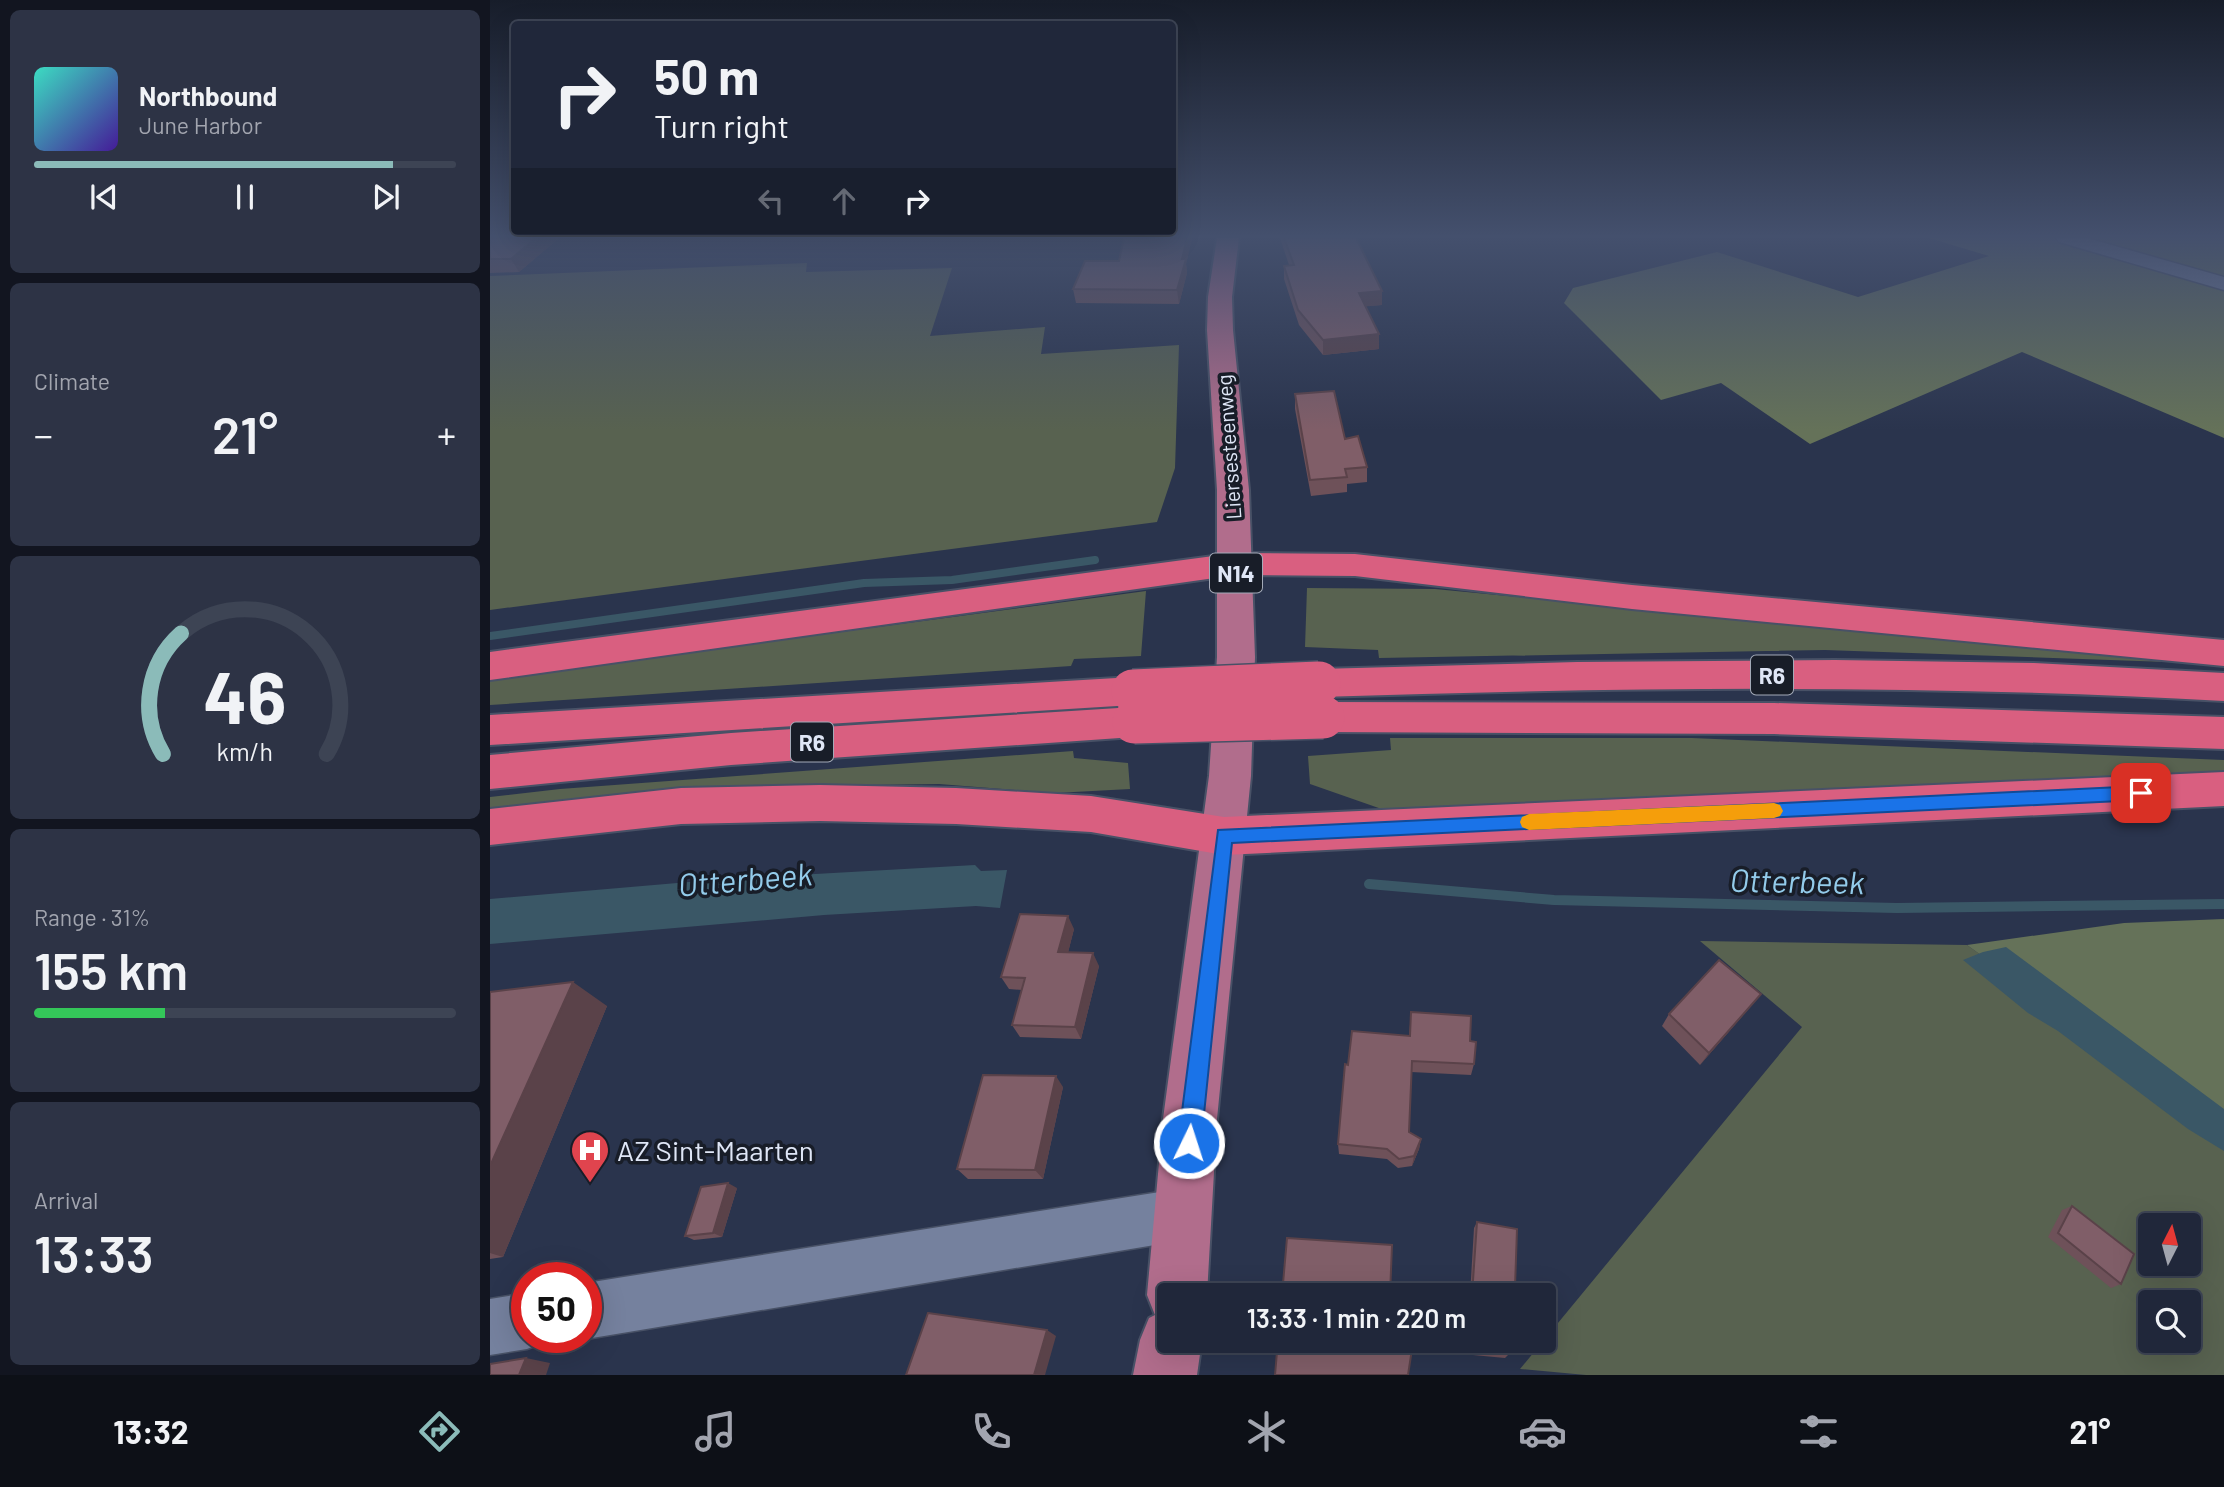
<!DOCTYPE html>
<html lang="en">
<head>
<meta charset="utf-8">
<style>
  :root { --surface:#20273a; --page:#2d3345; --text:#f1f3f6; --muted:#a2a5af; --line:#3d4454; --accent:#8bbbb9 }
  body { margin:0; font-family:Barlow,sans-serif; background:var(--page); color:var(--text); height:100vh; display:flex; flex-direction:column; font-size:26px; white-space:nowrap }
  * { box-sizing:border-box; margin:0 }
  p { font-size:23px; color:var(--muted) }
  .icon { flex:none; width:38px; height:38px; fill:none; stroke:currentColor; stroke-width:2; stroke-linecap:round; stroke-linejoin:round }
  .map { position:relative; flex:1; overflow:hidden }
  .side { display:flex; flex-direction:column; gap:10px; padding:10px; background:#121520; width:490px }
  .side>* { flex:none }
  .top-card { position:absolute; left:21px; top:21px; width:665px; height:214px; border-radius:7px; box-shadow:0 7px 28px #0002,0 0 0 2px var(--line); background:#20273a; color:var(--text); overflow:hidden }
  .needle { width:46px; rotate:6deg }
  .tools { position:absolute; left:1648px; top:1213px; display:grid; gap:14px }
  .tools a { display:grid; place-items:center; width:63px; height:63px; border-radius:7px; background:var(--surface); box-shadow:0 7px 28px #0002,0 0 0 2px var(--line); font-size:35px }
  .speed { position:absolute; left:21px; top:1262px; display:flex; gap:14px; font-size:35px; font-weight:700; text-align:center }
  .speed>* { display:grid; place-content:center; width:91px; height:91px; border-radius:50%; background:var(--surface); box-shadow:0 7px 28px #0002,0 0 0 2px var(--line); line-height:1 }
  .speed .limit { border:10px solid #d22; background:#fff; color:#111 }
  .pin { position:absolute; display:grid; place-items:center; width:60px; height:60px; color:#fff; margin:-30px; border-radius:14px; box-shadow:0 4px 10px #0006 }
  .me { position:absolute; width:77px; margin:-38px; rotate:4deg; stroke-linejoin:round; filter:drop-shadow(0 0 5px #0008) }
  .turn { display:flex; align-items:center; gap:24px; height:147px; padding:0 28px; font-size:32px }
  .turn .icon { width:91px; height:91px; stroke-width:2.5 }
  .turn b { display:block; font-size:49px; line-height:60px }
  .lanes { display:flex; align-items:center; height:66px; padding:0 28px; background:#0003; justify-content:center; gap:35px; direction:ltr }
  .lanes .off { opacity:.35 }
  .big { font-size:52px; font-weight:600; line-height:1.1 }
  .side .widget { flex:1; display:flex; flex-direction:column; justify-content:center; gap:10px; min-width:0; padding:0 24px; border-radius:10px; background:var(--page) }
  .side .dial { align-items:center; gap:0 }
  .dial svg { height:182px; overflow:visible; fill:none; stroke:var(--line); stroke-width:7; stroke-linecap:round; text-anchor:middle }
  .dial text { fill:var(--text); stroke:none }
  .song { display:flex; align-items:center; gap:21px }
  .cover { width:84px; height:84px; border-radius:10px; background:linear-gradient(135deg,hsl(170 70% 55%),hsl(260 70% 35%)) }
  .played { height:7px; border-radius:4px; background:linear-gradient(90deg,var(--accent) 85%,var(--line) 85%) }
  .keys { display:flex; justify-content:space-around; direction:ltr }
  .heat { display:flex; justify-content:space-between; align-items:center; font-size:38px; direction:ltr }
  .charge { height:10px; border-radius:5px; background:linear-gradient(90deg,#34c759 31%,var(--line) 0) }
  .trip { position:absolute; left:667px; top:1283px; width:399px; height:70px; border-radius:7px; background:var(--surface); box-shadow:0 7px 28px #0002,0 0 0 2px var(--line); font-weight:600; line-height:70px; text-align:center }
  .tab-bar { display:flex; height:112px; justify-content:space-around; align-items:center; background:#0d1017; color:var(--muted) }
  .tab-bar .icon { width:49px; height:49px }
  .tab-bar .current { color:var(--accent) }
  .tab-bar b { font-size:32px; color:var(--text) }
  main { display:flex; flex:1; min-height:0 }
  .map>svg:first-child { display:block }
  .green { fill:#586250; fill-rule:evenodd }
  .forest { fill:#657259 }
  .water { fill:#3a5766 }
  .lines { fill:none; stroke-linecap:round; stroke-linejoin:round }
  .stream-far1 { stroke:#3a5766; stroke-width:8 }
  .stream { stroke:#3a5766; stroke-width:10 }
  .minor-casing { stroke:#485166; stroke-width:3 }
  .major-casing { stroke:#485166; stroke-width:4 }
  .highway-casing { stroke:#485166; stroke-width:4 }
  .minor { fill:#75819e; fill-rule:evenodd }
  .major { fill:#b16d8c; fill-rule:evenodd }
  .highway { fill:#d95f80; fill-rule:evenodd }
  .highway-bridge-casing { stroke:#485166; stroke-width:46; stroke-linecap:butt }
  .highway-bridge { stroke:#d95f80; stroke-width:43 }
  .wall { fill:#6e5159 }
  .shaded-wall { fill:#5a4249 }
  .building { fill:#805e68; stroke:#5a4249; stroke-width:2 }
  .route { fill:#1a73e8; stroke:#114b97; stroke-width:2 }
  .slow { fill:#f59e0b }
  .labels { text-anchor:middle; dominant-baseline:central; stroke-width:7; stroke-linejoin:round; paint-order:stroke }
  .far-street-label { font-size:21px; fill:#dfe6f6; stroke:#181d28 }
  .shield { fill:#181d28; stroke:#a3aab8; stroke-width:2 }
  .shield-label { font-size:23px; font-weight:bold; fill:#dfe6f6 }
  .near-poi-label { font-size:28px; fill:#dfe6f6; stroke:#181d28; text-anchor:start }
  .near-water-label { font-size:32px; font-style:italic; fill:#93cbea; stroke:#181d28 }
</style>
</head>
<body>
<main>
<section class="side">
<div class="widget">
<div class="song"><i class="cover"></i><div><b>Northbound</b><p>June Harbor</p></div></div>
<div class="played"></div>
<div class="keys"><svg class="icon" aria-label="previous" viewBox="0 0 24 24"><path d="M18 5L8 12l10 7zM5 5v14"/></svg><svg class="icon" aria-label="pause" viewBox="0 0 24 24"><path d="M8 5v14M16 5v14"/></svg><svg class="icon" aria-label="next" viewBox="0 0 24 24"><path d="M6 5l10 7-10 7zM19 5v14"/></svg></div>
</div>
<div class="widget"><p>Climate</p>
<div class="heat"><a>−</a><b class="big">21°</b><a>+</a></div>
</div>
<div class="widget dial"><svg viewBox="0 0 100 80">
<path d="M14 69A42 42 0 1 1 86 69"/>
<path d="M14 69A42 42 0 0 1 22 16" stroke="#8bbbb9"/>
<text x="50" y="56" font-size="32" font-weight="700">46</text>
<text x="50" y="72" font-size="11">km/h</text>
</svg></div>
<div class="widget"><p>Range · 31%</p><b class="big">155 km</b><div class="charge"></div></div>
<div class="widget"><p>Arrival</p><b class="big">13:33</b></div>
</section>
<div class="map">
<svg width="1734" height="1375" viewBox="0 0 1734 1375">
  <rect width="100%" height="100%" fill="#2a344d"/>
  <path class="green" d="M317,263L316,272L462,268L440,336L555,327L551,354L689,345L685,468L667,522L0,610V276Z
    M817,588L945,589L1734,664L1335,650L889,658L888,650L815,647Z
    M656,591L651,656L584,659L581,666L0,705V679Z
    M900,738H1202L1734,760V776L903,813L820,784L818,756L901,750Z
    M583,751L584,758L638,763L640,789L565,793L449,784L293,786L0,816V797L70,789Z
    M1210,941L1477,945L1734,1131V1375H1096L1030,1369L1312,1027ZM1661,1225H1699V1264H1661ZM1661,1302H1699V1340H1661Z"/>
  <path class="forest" d="M1439,238H1734V438L1532,352L1320,444L1231,383L1171,400L1074,303L1083,288L1227,252L1368,297L1499,256Z
    M1734,919V1131L1477,945L1634,923Z"/>
  <path class="water" d="M485,865L491,871L517,870L510,908L486,906L334,915L0,944V899L234,879Z
    M1516,947L1734,1109V1151L1698,1129L1568,1031L1538,1013L1473,960L1493,952Z"/>
  <g class="lines">
    <path class="stream-far1" d="M0,636L374,583L462,580L605,560"/>
    <path class="stream" d="M879,884L1064,900L1407,908L1734,904"/>
    <defs>
      <path id="minor" d="M1566,238H1597L1734,277V290L1569,242Z
        M695,1188L714,1195L721,1214L714,1233L695,1240L96,1339L91,1337H96V1283Z
        M37,1293V1337H58L57,1341L37,1349L0,1355V1299Z"/>
      <path id="major" d="M727,238H749L742,297L743,330L759,490L765,657L761,776L727,1119L717,1295H679V1340H712L707,1375H643L650,1340L659,1318L665,1315L657,1295L673,1119L719,776L727,657V490L717,330L718,297Z"/>
      <path id="highway" d="M746,553L865,554L1142,585L1734,640V666L1142,609L865,576L746,575L0,680V652Z
        M1345,660L1544,663L1734,673V701C1432,684 1131,687 829,697L815,693L810,683L815,673L829,669L1087,662Z
        M643,677L657,681L662,691L657,701L643,705L0,745V715Z
        M833,702L1284,703L1734,717V749L1284,734L833,732L819,728L813,717L819,706Z
        M644,707L658,711L664,722L658,733L644,737L241,765L0,789V755L241,733Z
        M1734,772V806L734,855L601,832L466,824L330,821L191,824L0,845V809L191,788L330,785L466,788L601,796L734,817Z"/>
    </defs>
    <use href="#minor" class="minor-casing"/>
    <use href="#major" class="major-casing"/>
    <use href="#highway" class="highway-casing"/>
    <use href="#minor" class="minor"/>
    <use href="#major" class="major"/>
    <use href="#highway" class="highway"/>
    <defs>
      <path id="highway-bridge" d="M643,691L829,683
        M644,722L833,717"/>
    </defs>
    <use href="#highway-bridge" class="highway-bridge-casing"/>
    <use href="#highway-bridge" class="highway-bridge"/>
  </g>
  <path class="wall" d="M0,238H69L29,272L0,273Z
    M634,238H702L696,264L697,273L689,304L586,303L583,289L629,261Z
    M790,238H866L892,291V305L875,306L889,349L833,355L809,325L794,279V266L799,265Z
    M805,394L855,439L877,467V482L857,484V492L821,496L805,409Z
    M584,929L578,952L609,966L591,1039L530,1037L522,1025L532,990L519,989L511,977Z
    M0,992L117,1006L13,1257L0,1259Z
    M1271,994L1261,1006L1210,1065L1172,1026L1179,1014Z
    M921,1012L980,1041L984,1064L981,1075L921,1072L919,1132L931,1139L929,1149L922,1166L908,1168L897,1159L849,1154L848,1144L858,1065L919,1036Z
    M573,1087L553,1179H478L467,1169Z
    M247,1188L232,1237L204,1240L195,1236Z
    M1582,1206L1631,1284L1621,1288L1558,1237L1572,1210Z
    M987,1222L1025,1287L1021,1293L1018,1292V1295H980L984,1228Z
    M951,1340H1018L1019,1354L1015,1358L951,1352Z"/>
  <path class="shaded-wall" d="M46,238H69L29,272L21,259Z
    M697,238H702L696,264L697,273L689,304L687,290Z
    M892,291V305L869,307V293Z
    M889,334V349L833,355V340Z
    M578,916L584,929L575,965L568,952Z
    M603,953L609,966L591,1039L585,1027Z
    M83,982L117,1006L13,1257L0,1253V1166Z
    M1271,994L1261,1006L1210,1065L1219,1053Z
    M566,1076L573,1087L553,1179L545,1170Z
    M931,1139L929,1149L922,1166L924,1156Z
    M238,1183L247,1188L232,1237L223,1233Z
    M557,1330L566,1336L555,1375H544Z
    M36,1358L60,1363L56,1375H29Z"/>
  <path class="building" d="M0,238H46L21,259H0Z
    M634,238H697L692,259H696L687,290L583,289L595,261H629Z
    M794,238H866L892,291L869,293L889,334L833,340L808,310L794,266L804,265Z
    M844,391L855,439L868,436L877,467L855,469L857,477L820,480L805,394Z
    M530,914L578,916L568,952L603,953L585,1027L522,1025L535,978L511,977Z
    M1229,960L1271,994L1219,1053L1179,1014Z
    M83,982L0,1166V992Z
    M921,1012L981,1016L980,1041L986,1042L984,1064L922,1061L919,1132L931,1139L924,1156L909,1159L897,1149L848,1144L855,1064L858,1065L862,1031L920,1036Z
    M493,1075L566,1076L545,1170L467,1169Z
    M238,1183L223,1233L195,1236L211,1187Z
    M1582,1206L1644,1254L1631,1284L1568,1233Z
    M987,1222L1027,1229L1025,1287L1018,1286V1295H982Z
    M797,1238L902,1245L900,1295H792Z
    M438,1313L557,1330L544,1375H416Z
    M788,1340H899V1345L922,1349L918,1375H785Z
    M953,1340H1018L1019,1354L953,1347Z
    M36,1358L29,1375H0V1364Z"/>
  <linearGradient id="sky" x2="0" y2="1"><stop stop-color="#171d2a"/><stop offset="0.55" stop-color="#44506d"/><stop offset="1" stop-color="#44506d" stop-opacity="0"/></linearGradient>
  <rect width="1734" height="430" fill="url(#sky)"/>
  <path class="route" d="M1651,786L1658,788L1660,793L1658,798L1651,800L742,843L711,1143L707,1151L699,1154L691,1151L688,1143L728,830Z"/>
  <path class="slow" d="M1284,803L1290,805L1293,811L1290,816L1284,818L1039,830L1032,827L1030,822L1032,817L1039,814Z"/>
  <defs>
    <symbol id="hospital-pin" viewBox="-11 -11 22 30"><path d="M0 17L-7.5 6A9.5 9.5 0 1 1 7.5 6Z" fill="#e0444e" stroke="#181d28"/><path d="M-5-5h3v3.5h4V-5h3V5h-3V1.5h-4V5h-3Z" fill="#fff"/></symbol>
  </defs>
  <g fill-rule="evenodd">
    <use href="#hospital-pin" x="78" y="1128" width="44" height="60"/>
  </g>
  <g class="labels">
    <g class="far-street-label">
      <text transform="translate(738 447) rotate(-94)">Liersesteenweg</text>
    </g>
    <g class="shield">
      <rect x="720" y="553.5" width="52" height="39" rx="5"/>
      <rect x="1261" y="655.5" width="42" height="39" rx="5"/>
      <rect x="301" y="722.5" width="42" height="39" rx="5"/>
    </g>
    <g class="shield-label">
      <text x="746" y="573">N14</text>
      <text x="1282" y="675">R6</text>
      <text x="322" y="742">R6</text>
    </g>
    <g class="near-poi-label">
      <text x="127" y="1150">AZ Sint-Maarten</text>
    </g>
    <g class="near-water-label">
      <text transform="translate(255 878) rotate(-5)">Otterbeek</text>
      <text transform="translate(1307 880) rotate(1)">Otterbeek</text>
    </g>
  </g>
</svg>
<div class="tools">
<a><svg class="needle" viewBox="-14 -14 28 28"><path d="M0-13l5 13h-10z" fill="#e53935"/><path d="M0 13l5-13h-10z" fill="#a2a5af"/></svg></a>
<a><svg class="icon" aria-label="search" viewBox="0 0 24 24"><circle cx="10" cy="10" r="6"/><path d="M15 15l6 6"/></svg></a>
</div>
<div class="speed"><div class="limit">50</div></div>
<div class="pin" style="left:1651px;top:793px;background:#d93025"><svg class="icon" aria-label="arrive" viewBox="0 0 24 24"><path d="M6 21V4h12l-3 4 3 4H6"/></svg></div>
<svg class="me" style="left:699px;top:1143px" viewBox="-20 -20 40 40"><circle r="17" fill="#1a73e8" stroke="#fff" stroke-width="3"/><path d="M0-11L8 9 0 5-8 9z" fill="#fff"/></svg>
<div class="trip">13:33 · 1 min · 220 m</div>
<div class="top-card">
<div class="turn"><svg class="icon" aria-label="right" viewBox="0 0 24 24"><path d="M7 20v-9h11M14 6l5 5-5 5"/></svg><div><b>50 m</b>Turn right</div></div>
<div class="lanes"><svg class="icon off" aria-label="left" viewBox="0 0 24 24"><path d="M17 20v-9H6M10 6l-5 5 5 5"/></svg><svg class="icon off" aria-label="ahead" viewBox="0 0 24 24"><path d="M12 20V5M6 11l6-6 6 6"/></svg><svg class="icon" aria-label="right" viewBox="0 0 24 24"><path d="M7 20v-9h11M14 6l5 5-5 5"/></svg></div>
</div>
</div>
</main>
<nav class="tab-bar">
<b>13:32</b>
<svg class="icon current" aria-label="directions" viewBox="0 0 24 24"><path d="M12 3l9 9-9 9-9-9zM9 14v-3h6M13 9l2 2-2 2"/></svg>
<svg class="icon" aria-label="music" viewBox="0 0 24 24"><path d="M9 18V5l10-2v13"/><circle cx="6" cy="18" r="3"/><circle cx="16" cy="16" r="3"/></svg>
<svg class="icon" aria-label="phone" viewBox="0 0 24 24"><path d="M5 4h4l2 5-3 2q2 4 5 5l2-3 5 2v4C11 20 4 13 5 4z"/></svg>
<svg class="icon" aria-label="climate" viewBox="0 0 24 24"><path d="M12 3v18M4 7l16 10M4 17L20 7"/></svg>
<svg class="icon" aria-label="car" viewBox="0 0 24 24"><path d="M5 17H2v-5l4-1 3-4h7l3 4 3 1v5h-3M9 17h6M6 11h13"/><circle cx="7" cy="17" r="2"/><circle cx="17" cy="17" r="2"/></svg>
<svg class="icon" aria-label="filters" viewBox="0 0 24 24"><path d="M4 7h16M4 17h16"/><circle cx="9" cy="7" r="2"/><circle cx="15" cy="17" r="2"/></svg>
<b>21°</b>
</nav>
</body>
</html>
